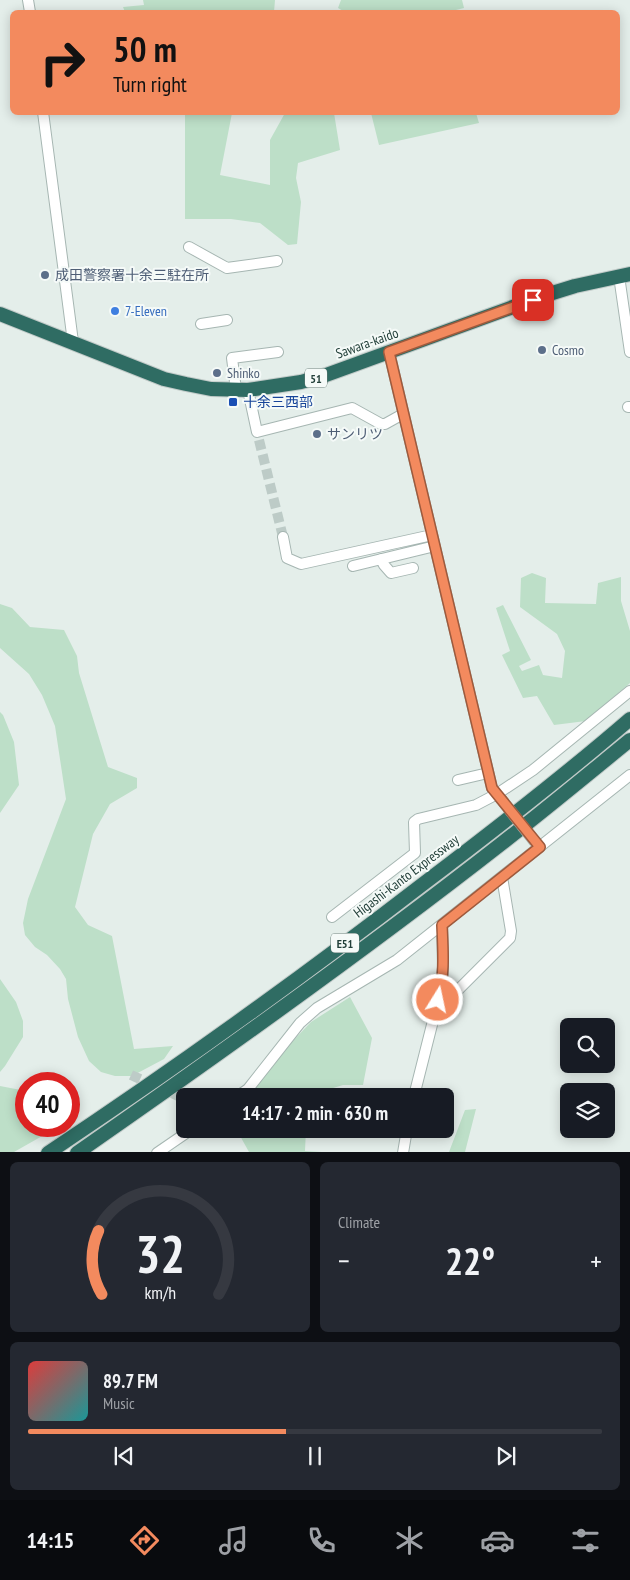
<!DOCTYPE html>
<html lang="en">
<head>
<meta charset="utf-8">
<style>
  :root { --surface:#171b24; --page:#242831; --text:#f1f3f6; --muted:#9ea1a6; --line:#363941; --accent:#f38a5e }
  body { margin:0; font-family:"PT Sans Narrow","Noto Sans JP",sans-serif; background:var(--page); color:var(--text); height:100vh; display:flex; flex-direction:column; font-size:19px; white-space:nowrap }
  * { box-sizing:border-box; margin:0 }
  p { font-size:16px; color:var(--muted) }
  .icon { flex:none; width:28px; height:28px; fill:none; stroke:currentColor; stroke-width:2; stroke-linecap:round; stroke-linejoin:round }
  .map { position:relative; height:1152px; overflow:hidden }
  .panel { display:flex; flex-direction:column; gap:10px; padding:10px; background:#0d0f14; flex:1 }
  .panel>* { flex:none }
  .hud { position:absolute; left:10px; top:10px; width:610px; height:105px; border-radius:8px; box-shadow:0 2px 12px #0003; background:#f38a5e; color:#111; overflow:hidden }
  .tools { position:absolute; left:560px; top:1018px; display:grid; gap:10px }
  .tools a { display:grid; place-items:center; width:55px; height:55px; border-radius:8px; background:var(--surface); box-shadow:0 2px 12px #0003; font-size:25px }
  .speed { position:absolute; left:15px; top:1072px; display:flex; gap:10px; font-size:25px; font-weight:700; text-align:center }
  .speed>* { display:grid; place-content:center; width:65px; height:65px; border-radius:50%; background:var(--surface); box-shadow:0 2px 12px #0003; line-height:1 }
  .speed .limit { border:8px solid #d22; background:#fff; color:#111 }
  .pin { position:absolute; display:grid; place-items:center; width:42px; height:42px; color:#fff; margin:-21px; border-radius:10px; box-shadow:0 2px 8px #0006 }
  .me { position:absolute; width:55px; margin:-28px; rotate:10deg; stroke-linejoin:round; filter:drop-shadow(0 0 4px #0008) }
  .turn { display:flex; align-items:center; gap:18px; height:105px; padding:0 20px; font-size:22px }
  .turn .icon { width:65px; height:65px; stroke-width:2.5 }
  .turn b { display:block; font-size:35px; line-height:42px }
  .big { font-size:38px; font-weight:700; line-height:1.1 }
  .panel .tile { flex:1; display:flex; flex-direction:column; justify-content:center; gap:8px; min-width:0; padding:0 18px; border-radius:8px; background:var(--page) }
  .panel .dial { align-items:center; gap:0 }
  .dial svg { height:130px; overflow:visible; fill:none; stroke:var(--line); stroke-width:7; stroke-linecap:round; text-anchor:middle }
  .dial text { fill:var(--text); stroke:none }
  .song { display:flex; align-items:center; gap:15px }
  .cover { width:60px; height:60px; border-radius:8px; background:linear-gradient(135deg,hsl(0 70% 55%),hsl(180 70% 35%)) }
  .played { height:5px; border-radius:2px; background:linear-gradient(90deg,var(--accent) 45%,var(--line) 45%) }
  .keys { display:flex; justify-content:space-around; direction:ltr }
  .heat { display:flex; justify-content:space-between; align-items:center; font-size:28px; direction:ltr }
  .panel .tiles { flex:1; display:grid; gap:10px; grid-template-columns:1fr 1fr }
  .tile:last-child { grid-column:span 2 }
  .trip { position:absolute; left:176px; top:1088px; width:278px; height:50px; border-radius:8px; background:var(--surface); box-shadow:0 2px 12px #0003; font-weight:700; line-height:50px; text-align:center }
  .menu { display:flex; height:80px; justify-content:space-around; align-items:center; background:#090b0e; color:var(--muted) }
  .menu .icon { width:35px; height:35px }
  .menu .active { color:var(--accent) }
  .menu b { font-size:22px; color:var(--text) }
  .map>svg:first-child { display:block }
  .green { fill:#bddfc8 }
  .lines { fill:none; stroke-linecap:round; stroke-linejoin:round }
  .minor-tunnel { stroke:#bdcbc7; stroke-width:10; stroke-dasharray:10 5; stroke-linecap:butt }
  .minor-casing { stroke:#a6b6b2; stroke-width:12 }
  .highway-casing { stroke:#c1cac8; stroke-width:16 }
  .minor { stroke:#fff; stroke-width:10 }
  .highway { stroke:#2f6c63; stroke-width:14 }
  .minor-bridge-casing { stroke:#a6b6b2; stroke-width:12; stroke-linecap:butt }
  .minor-bridge { stroke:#fff; stroke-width:10 }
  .route-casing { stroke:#9e5a3d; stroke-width:12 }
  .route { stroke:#f38a5e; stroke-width:9 }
  .service-dot { fill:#5c6f8a; stroke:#f5faf8; stroke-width:2 }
  .shop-dot { fill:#3f7fe0; stroke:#f5faf8; stroke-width:2 }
  .transit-dot { fill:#1a4fb4; stroke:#f5faf8; stroke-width:2 }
  .labels { text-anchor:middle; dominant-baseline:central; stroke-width:4; stroke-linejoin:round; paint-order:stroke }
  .shield { fill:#f5faf8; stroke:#627873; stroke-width:1 }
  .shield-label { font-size:12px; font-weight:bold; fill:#23403a }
  .service-label { font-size:14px; fill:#4e5e75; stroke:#f5faf8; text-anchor:start }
  .shop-label { font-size:14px; fill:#366cbe; stroke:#f5faf8; text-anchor:start }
  .street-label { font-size:14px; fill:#23403a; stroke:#f5faf8 }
  .transit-label { font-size:14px; fill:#164399; stroke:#f5faf8; text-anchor:start }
</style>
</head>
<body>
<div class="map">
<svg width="630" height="1153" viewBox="0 0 630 1153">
  <rect width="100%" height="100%" fill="#e4eeea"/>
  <path class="green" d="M143,0H275L274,12H125L123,7L144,5Z
    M341,0H462L464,8L448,12H345L338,8Z
    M185,113H232L220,175L270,185V140L285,113H334L340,150L298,163L296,178L301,202L297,244L288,245L260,223L231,219H185Z
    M371,113H476L479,123L379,145Z
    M532,573L546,578L545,603L596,604L598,583L621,577V601L630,631V683L586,721L554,725L537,696L523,698L502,655L510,651L496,608L503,605L531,660L519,666L522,671L539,665L543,675L562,678L565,651L557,634L520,607L521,578Z
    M0,604L12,608L30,627L64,630L77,656L79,673L108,767L137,778V788L110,804L93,834L75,907L88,925L112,936L134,1049L173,1046L164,1059L132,1076H115L101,1072L89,1061L78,1037L68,999L66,979L60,969L47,955L35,947L25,935L23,923L28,899L66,799L55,726L42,695L29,674L0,648Z
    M0,712L3,715L14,742L19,785L0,813Z
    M0,979L16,1002L23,1021V1037L5,1066L0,1072Z
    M350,997L372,1038L363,1085H343L307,1096H248L290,1044L311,1022Z
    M0,1086L26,1091V1126H42L44,1135L14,1152H0Z
    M476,1109L465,1152H449L465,1110Z
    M240,1129H306L305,1151L322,1152H249L239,1134Z"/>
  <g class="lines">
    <path class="minor-tunnel" d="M259,440L283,537
      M131,1075L185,1099"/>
    <defs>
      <path id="minor" d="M28,0L30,12
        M43,112L73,342
        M189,247L227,268L277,261
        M619,276L630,352
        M201,324L227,320
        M389,352L492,788L501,799
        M236,390L232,358L278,352
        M248,390L257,432L352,408L381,424H385L403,414
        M628,407H630
        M283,537L287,558L301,564L432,535
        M381,559L384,565L391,573L413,568
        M353,566L435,546
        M458,780L488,773
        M332,917L415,853L414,822L418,819L476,805L497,794L533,770L630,691
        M436,1012L510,938L511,931L502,877
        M238,1096L248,1089L300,1023L317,1008L397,960L630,775
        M414,1096L441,989L443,968L442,925
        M157,1153L192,1129
        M403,1153L407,1129"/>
      <path id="highway" d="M0,314L164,379L186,384L211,389L248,390L301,382L326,375L546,295L575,286L630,274
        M48,1153C176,1068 301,978 423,884C493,831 563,777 630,719
        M77,1153C221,1053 363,952 501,844C545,810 587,775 630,740"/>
    </defs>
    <use href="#minor" class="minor-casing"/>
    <use href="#highway" class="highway-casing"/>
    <use href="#minor" class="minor"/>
    <use href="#highway" class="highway"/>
    <defs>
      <path id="minor-bridge" d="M501,799L535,842"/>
    </defs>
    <use href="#minor-bridge" class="minor-bridge-casing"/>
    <use href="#minor-bridge" class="minor-bridge"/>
  </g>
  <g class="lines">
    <defs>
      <path id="route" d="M438,1000C445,975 443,950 442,925L540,847L492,788L389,352L533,300"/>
    </defs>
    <use href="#route" class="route-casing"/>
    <use href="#route" class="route"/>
  </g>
  <g class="service-dot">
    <circle cx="45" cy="275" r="5"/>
    <circle cx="542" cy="350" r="5"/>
    <circle cx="217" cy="373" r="5"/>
    <circle cx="317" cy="434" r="5"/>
  </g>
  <circle class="shop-dot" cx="115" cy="311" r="5"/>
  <rect class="transit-dot" x="228" y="397" width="10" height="10" rx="2.5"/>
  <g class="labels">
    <g class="shield">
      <rect x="305" y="368.5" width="22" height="19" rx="4"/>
      <rect x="331" y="933.5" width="28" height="19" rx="4"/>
    </g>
    <g class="shield-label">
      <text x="316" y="378">51</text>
      <text x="345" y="943">E51</text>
    </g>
    <g class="service-label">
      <text x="55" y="275">成田警察署十余三駐在所</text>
      <text x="552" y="350">Cosmo</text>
      <text x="227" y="373">Shinko</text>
      <text x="327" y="434">サンリツ</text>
    </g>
    <g class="shop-label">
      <text x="125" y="311">7-Eleven</text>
    </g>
    <g class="street-label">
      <text transform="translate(367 343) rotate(-20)">Sawara-kaido</text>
      <text transform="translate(406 876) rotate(-37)">Higashi-Kanto Expressway</text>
    </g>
    <g class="transit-label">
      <text x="243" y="402">十余三西部</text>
    </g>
  </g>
</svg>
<div class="tools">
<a><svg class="icon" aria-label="search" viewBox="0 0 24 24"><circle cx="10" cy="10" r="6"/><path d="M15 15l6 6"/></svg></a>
<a><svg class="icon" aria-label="layers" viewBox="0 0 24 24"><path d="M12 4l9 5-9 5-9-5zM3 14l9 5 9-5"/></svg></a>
</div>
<div class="speed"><div class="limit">40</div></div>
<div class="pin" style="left:533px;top:300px;background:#d93025"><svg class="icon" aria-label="arrive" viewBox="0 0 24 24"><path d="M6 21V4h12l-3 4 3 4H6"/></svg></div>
<svg class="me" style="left:438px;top:1000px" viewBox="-20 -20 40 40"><circle r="17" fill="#f38a5e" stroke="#fff" stroke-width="3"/><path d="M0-11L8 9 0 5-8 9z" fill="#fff"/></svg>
<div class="trip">14:17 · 2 min · 630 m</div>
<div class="hud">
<div class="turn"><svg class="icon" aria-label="right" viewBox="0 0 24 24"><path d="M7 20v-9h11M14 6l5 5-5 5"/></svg><div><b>50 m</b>Turn right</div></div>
</div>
</div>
<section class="panel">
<div class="tiles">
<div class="tile dial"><svg viewBox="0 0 100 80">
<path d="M14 69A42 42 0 1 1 86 69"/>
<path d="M14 69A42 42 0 0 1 12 30" stroke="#f38a5e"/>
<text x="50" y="56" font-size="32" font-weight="700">32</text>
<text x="50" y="72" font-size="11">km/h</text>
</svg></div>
<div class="tile"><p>Climate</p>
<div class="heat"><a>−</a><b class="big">22°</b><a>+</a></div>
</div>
<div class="tile">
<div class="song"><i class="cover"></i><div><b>89.7 FM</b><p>Music</p></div></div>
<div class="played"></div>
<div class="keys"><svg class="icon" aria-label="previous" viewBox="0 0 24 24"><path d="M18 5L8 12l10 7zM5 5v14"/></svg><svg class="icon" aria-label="pause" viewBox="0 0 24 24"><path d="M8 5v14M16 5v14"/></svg><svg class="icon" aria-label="next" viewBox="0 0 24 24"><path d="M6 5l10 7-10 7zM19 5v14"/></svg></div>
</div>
</div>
</section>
<nav class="menu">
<b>14:15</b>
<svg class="icon active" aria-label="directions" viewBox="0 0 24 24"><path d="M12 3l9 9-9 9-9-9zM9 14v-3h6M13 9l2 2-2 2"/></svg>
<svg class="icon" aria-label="music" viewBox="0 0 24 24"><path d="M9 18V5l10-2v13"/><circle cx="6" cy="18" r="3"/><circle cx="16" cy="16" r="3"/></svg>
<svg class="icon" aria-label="phone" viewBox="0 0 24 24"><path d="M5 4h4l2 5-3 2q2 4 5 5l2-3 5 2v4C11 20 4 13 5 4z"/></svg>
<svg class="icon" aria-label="climate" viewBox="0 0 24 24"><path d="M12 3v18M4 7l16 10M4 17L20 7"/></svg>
<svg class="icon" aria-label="car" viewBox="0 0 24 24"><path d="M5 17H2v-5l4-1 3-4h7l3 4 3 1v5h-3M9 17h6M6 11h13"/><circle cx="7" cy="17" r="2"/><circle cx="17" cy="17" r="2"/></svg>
<svg class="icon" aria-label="filters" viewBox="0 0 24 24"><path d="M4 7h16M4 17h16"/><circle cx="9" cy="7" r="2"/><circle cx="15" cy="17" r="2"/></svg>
</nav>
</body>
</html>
